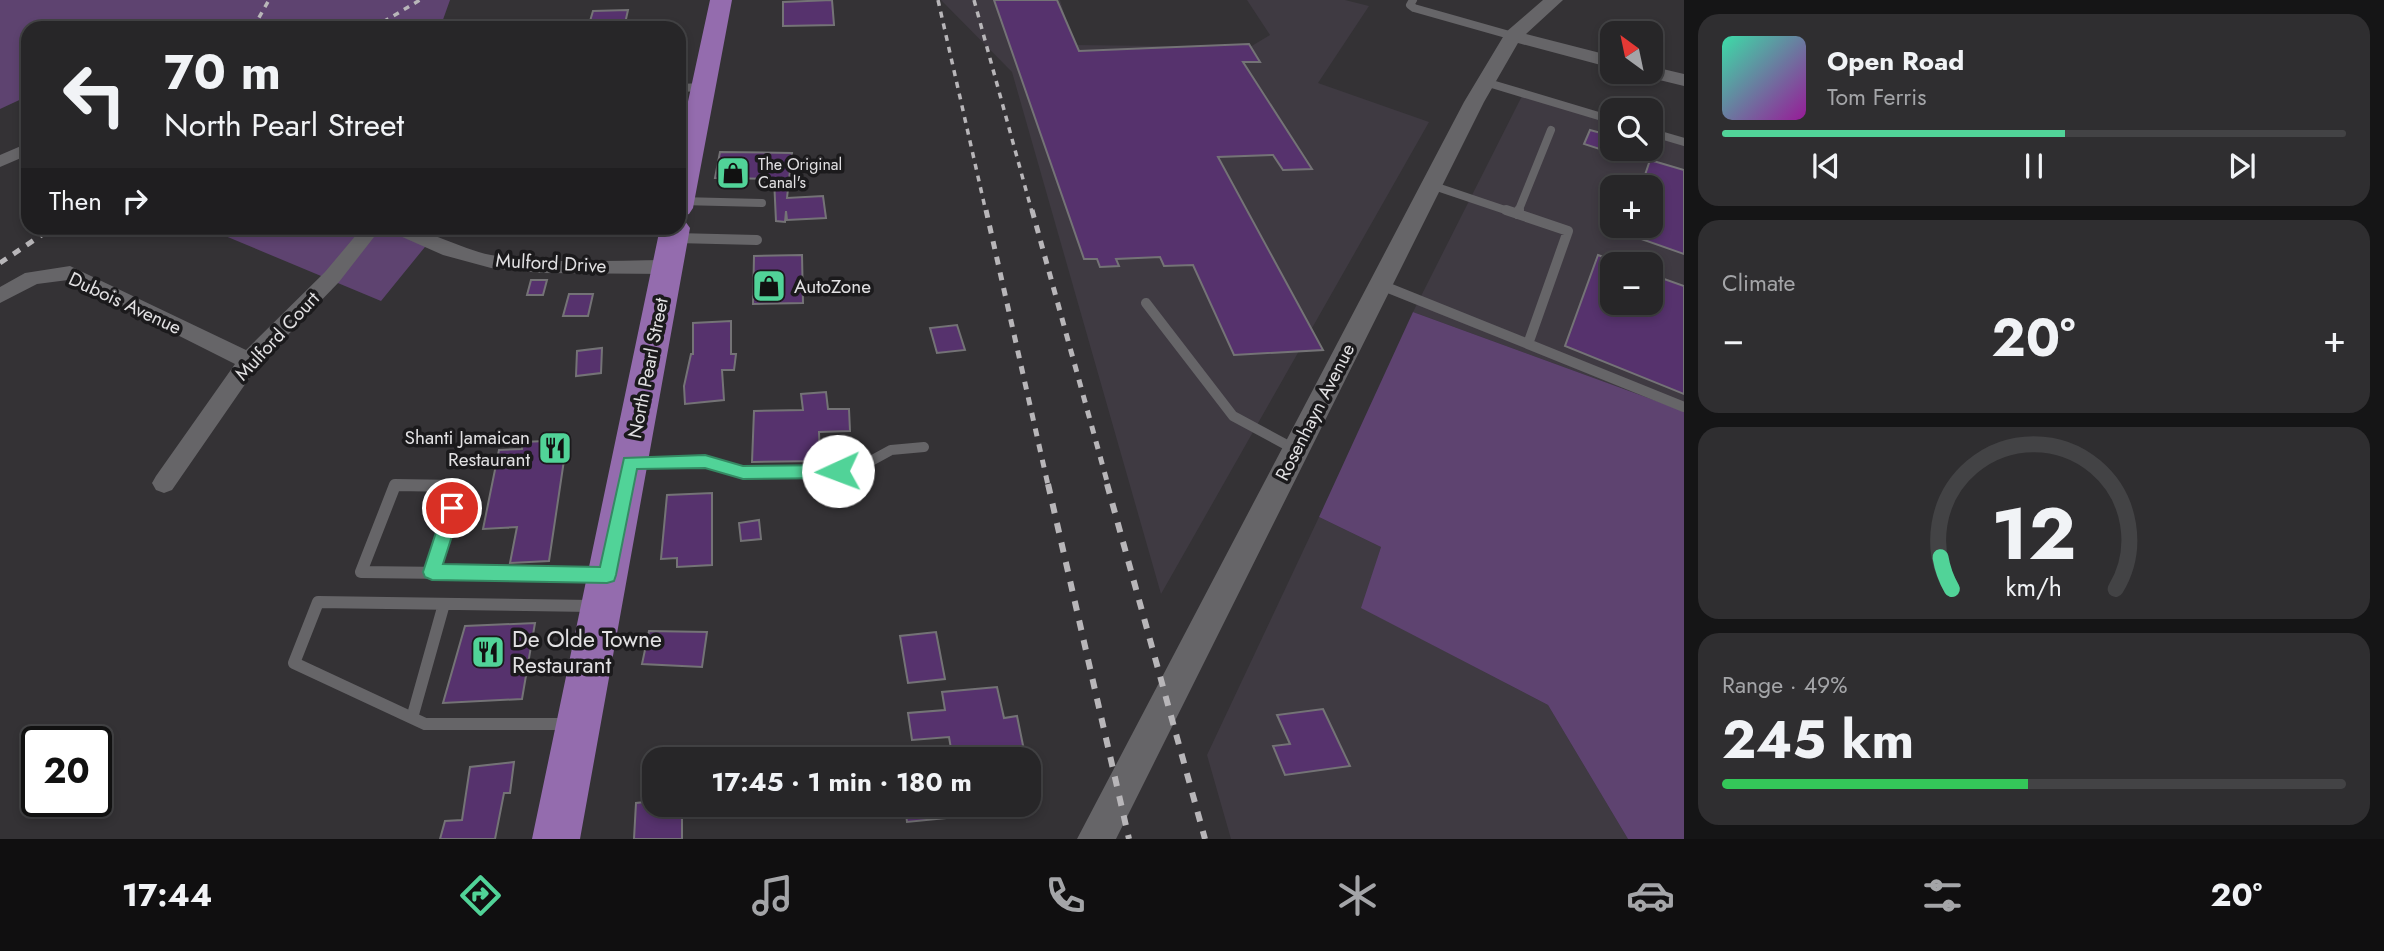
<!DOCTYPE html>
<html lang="en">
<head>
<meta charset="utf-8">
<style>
  :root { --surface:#272628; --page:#2f2e30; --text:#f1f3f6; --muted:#a4a5a8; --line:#434345; --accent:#51d398 }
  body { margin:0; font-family:Jost,sans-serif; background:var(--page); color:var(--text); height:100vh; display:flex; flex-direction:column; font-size:26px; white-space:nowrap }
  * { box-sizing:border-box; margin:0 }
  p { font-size:23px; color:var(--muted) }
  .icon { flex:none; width:38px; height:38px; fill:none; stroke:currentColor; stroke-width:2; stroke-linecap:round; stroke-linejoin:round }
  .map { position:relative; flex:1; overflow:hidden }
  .drawer { display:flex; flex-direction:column; gap:14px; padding:14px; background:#151516; width:700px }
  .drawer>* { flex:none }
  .top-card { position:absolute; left:21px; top:21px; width:665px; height:214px; border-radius:21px; box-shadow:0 4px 10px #0003,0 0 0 2px var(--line); background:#272628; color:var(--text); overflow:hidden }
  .needle { width:46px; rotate:327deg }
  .controls { position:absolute; left:1600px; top:21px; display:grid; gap:14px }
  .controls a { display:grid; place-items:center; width:63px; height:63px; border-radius:14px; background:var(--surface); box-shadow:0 4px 10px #0003,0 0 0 2px var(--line); font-size:35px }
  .speed { position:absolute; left:21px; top:726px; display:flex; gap:14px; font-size:35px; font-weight:700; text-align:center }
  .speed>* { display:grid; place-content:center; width:91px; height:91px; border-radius:50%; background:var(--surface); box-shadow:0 4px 10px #0003,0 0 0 2px var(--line); line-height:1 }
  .speed .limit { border:4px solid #111; border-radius:10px; background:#fff; color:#111 }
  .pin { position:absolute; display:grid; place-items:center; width:60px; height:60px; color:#fff; margin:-30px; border:4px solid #fff; border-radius:50%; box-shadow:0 2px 7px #0007 }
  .me { position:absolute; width:77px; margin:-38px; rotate:268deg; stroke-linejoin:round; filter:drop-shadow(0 0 5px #0008) }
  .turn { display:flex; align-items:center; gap:24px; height:147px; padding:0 28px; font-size:32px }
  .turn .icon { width:91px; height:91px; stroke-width:2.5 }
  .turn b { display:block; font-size:49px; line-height:60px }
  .then { display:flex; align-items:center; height:66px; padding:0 28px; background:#0003; gap:14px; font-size:26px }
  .big { font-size:52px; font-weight:700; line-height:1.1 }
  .drawer .widget { flex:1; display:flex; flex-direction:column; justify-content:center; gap:10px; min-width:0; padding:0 24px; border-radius:21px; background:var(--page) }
  .drawer .dial { align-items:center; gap:0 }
  .dial svg { height:182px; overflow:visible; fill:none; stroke:var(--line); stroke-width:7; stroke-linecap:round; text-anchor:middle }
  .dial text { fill:var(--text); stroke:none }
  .song { display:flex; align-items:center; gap:21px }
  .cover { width:84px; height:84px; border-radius:10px; background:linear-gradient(135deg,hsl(160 70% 55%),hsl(300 70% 35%)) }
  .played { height:7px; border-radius:4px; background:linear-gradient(90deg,var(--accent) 55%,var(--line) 55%) }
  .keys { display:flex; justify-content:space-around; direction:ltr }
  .heat { display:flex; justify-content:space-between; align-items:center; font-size:38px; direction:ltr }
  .charge { height:10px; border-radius:5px; background:linear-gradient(90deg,#34c759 49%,var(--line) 0) }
  .trip { position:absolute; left:642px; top:747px; width:399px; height:70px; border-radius:21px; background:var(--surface); box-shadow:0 4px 10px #0003,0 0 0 2px var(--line); font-weight:700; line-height:70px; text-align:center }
  .dock { display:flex; height:112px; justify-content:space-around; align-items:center; background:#100f10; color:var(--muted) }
  .dock .icon { width:49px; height:49px }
  .dock .active { color:var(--accent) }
  .dock b { font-size:32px; color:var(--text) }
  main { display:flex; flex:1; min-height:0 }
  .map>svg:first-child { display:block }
  .built { fill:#3f3a42; fill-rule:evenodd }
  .green { fill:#5e4370 }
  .building { fill:#56326d; stroke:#747376; stroke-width:2 }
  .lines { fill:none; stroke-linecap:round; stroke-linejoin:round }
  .service-far2 { stroke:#666568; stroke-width:8 }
  .service-far1 { stroke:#666568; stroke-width:10 }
  .service { stroke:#666568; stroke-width:12 }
  .minor { fill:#666568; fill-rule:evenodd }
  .tertiary { fill:#666568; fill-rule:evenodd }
  .primary { fill:#946cae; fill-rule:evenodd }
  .rail-far2 { stroke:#b8b6b9; stroke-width:3.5; stroke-dasharray:6 6; stroke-linecap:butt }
  .rail-far1 { stroke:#b8b6b9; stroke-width:5; stroke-dasharray:8 8; stroke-linecap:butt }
  .rail { stroke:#b8b6b9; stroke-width:6; stroke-dasharray:10 10; stroke-linecap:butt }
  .route { fill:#51d398; stroke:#358963; stroke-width:2 }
  .labels { text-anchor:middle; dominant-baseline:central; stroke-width:7; stroke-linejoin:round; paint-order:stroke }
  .far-poi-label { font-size:16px; fill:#e2e1e3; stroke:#1b1a1c; text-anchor:start }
  .street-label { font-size:19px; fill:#e2e1e3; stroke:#1b1a1c }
  .poi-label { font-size:19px; fill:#e2e1e3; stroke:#1b1a1c; text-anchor:start }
  .near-poi-label { font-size:23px; fill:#e2e1e3; stroke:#1b1a1c; text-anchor:start }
</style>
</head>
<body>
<main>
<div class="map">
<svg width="1684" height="839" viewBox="0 0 1684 839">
  <rect width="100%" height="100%" fill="#343235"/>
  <path class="built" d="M941,0H1060L1074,45L1250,47L1270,35L1247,0H1345L1369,6L1318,83L1429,122L1161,594L1012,72Z
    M1522,96L1612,123V149H1650V135L1684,145V411L1413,312ZM1612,187H1650V226H1612ZM1612,264H1650V303H1612Z
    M1319,517L1381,547L1362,608L1548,705L1628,839H1231L1207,755Z"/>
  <path class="green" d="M0,0H450L440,28H28V96L0,109Z
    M206,228H399L429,242L381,301Z
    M1413,312L1684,411V839H1628L1548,705L1361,608L1381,547L1319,517Z"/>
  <path class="building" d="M832,0L834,25L783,26V2Z
    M994,0H1057L1079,51L1249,44L1260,62H1243L1312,169L1283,170L1273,155L1218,157L1323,350L1234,355L1193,265L1164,266L1160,257L1116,259L1119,266L1100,267L1097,259H1084Z
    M628,10L624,28H588L593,11Z
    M1590,130L1612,136V153L1584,144Z
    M720,152L792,153L787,198L823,196L826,218L787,220L786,211L785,222L776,221L774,179L715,178Z
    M1650,160L1684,170V254L1610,228L1650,226V187H1641Z
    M802,255L803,303L753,304L754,256Z
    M1598,255L1612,260V303H1650V274L1684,286V394L1565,346Z
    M531,280H547L543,295H527Z
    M569,294H593L588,316H563Z
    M731,321V354H736L734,370H722L724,400L685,404L684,386L691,354H693V323Z
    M957,325L965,350L937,353L930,328Z
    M602,348L601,373L576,376L577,351Z
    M826,392L828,409H849L850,431L819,432L820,461L752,462L754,411L803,410L801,394Z
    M567,440L549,561L510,563L517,527L483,529L499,450L522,449L523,442Z
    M712,493V565L677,567V558L661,559L667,495Z
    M759,520L761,539L741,541L739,523Z
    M535,623L522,699L443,703L465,626Z
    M649,631L707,632L702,667L642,664Z
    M936,632L945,679L908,683L900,636Z
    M997,687L1004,718L1017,716L1026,760H953L949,737L912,740L908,713L945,710L942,692Z
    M1323,709L1350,766L1285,775L1273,746L1290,744L1277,715Z
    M514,762L510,793H504L495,839H440L445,821L462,820L470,767Z
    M654,801V805H682V839H634L636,803Z
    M905,805H966V816L907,822Z"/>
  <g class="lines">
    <path class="service-far2" d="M1413,0L1410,5L1414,8L1513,36
      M1485,82L1612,120
      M679,88L703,87
      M1650,132L1684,142
      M1431,185L1511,212
      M680,201L762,203
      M1518,212L1551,130"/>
    <path class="service-far1" d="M1517,214L1519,210
      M676,238L757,240
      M1381,285L1528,344L1568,231L1506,210
      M1146,303L1233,416L1296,450
      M1528,344L1684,407
      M636,462L705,461L743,472L838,471L858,468L891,450L924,447
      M395,485H418"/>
    <path class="service" d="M432,572L459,486L395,485L361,572L601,575
      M412,718L444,604
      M568,724H425L294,663L318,602L592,606"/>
    <path class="minor" d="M28,143V155L0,167V155Z
      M362,228H381L339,282L257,367L172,490L164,493L156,490L152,483L156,476L235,364L68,280L37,284L0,303V287L25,273L70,266L246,350L325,272Z
      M389,228C424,225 456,248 491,255C549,265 609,260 668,260L678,267L668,274L541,273L491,268L443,255L391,232Z"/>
    <path class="tertiary" d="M1543,0H1563L1526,34L1612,56V68L1518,43L1484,102L1116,839H1077L1464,102L1506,32Z
      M1650,66L1684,74V86L1643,76L1640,72H1650Z"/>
    <path class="primary" d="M710,0H732L693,208L689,214L679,217V143Z
      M679,220L685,221L690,228L580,839H532L660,228H679Z"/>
    <path class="rail-far2" d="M938,0L986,212
      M974,0L1032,212
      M253,28L269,0
      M373,28L420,0"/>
    <path class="rail-far1" d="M986,210L1048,485
      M1032,210L1108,485
      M0,263L52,228"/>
    <path class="rail" d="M1048,484L1129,839
      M1107,484L1205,839"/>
  </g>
  <path class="route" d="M705,455L743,466L838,465L847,471L838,478L743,479L705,468L637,469L616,575L614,581L607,583L432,580L425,577L423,572L444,508L452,500L461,508L443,564L600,567L624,458Z"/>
  <defs>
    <symbol id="shop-square" viewBox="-11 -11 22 22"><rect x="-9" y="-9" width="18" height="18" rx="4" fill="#51d398" stroke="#1b1a1c"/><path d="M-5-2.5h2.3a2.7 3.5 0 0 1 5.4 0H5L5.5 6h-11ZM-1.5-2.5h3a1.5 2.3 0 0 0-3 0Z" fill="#111"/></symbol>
    <symbol id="restaurant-square" viewBox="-11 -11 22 22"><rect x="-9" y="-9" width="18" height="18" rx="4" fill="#51d398" stroke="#1b1a1c"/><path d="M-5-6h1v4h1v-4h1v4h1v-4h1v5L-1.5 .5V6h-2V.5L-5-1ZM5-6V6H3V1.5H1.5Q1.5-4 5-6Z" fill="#111"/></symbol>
  </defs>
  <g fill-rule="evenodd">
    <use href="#shop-square" x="714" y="154" width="38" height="38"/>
    <use href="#shop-square" x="750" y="267" width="38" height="38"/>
    <use href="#restaurant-square" x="536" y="429" width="38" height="38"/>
    <use href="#restaurant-square" x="469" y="633" width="38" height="38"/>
  </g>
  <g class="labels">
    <g class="far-poi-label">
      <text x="758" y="164">The Original<tspan x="758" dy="18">Canal's</tspan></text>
    </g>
    <g class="street-label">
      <text transform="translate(551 263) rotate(3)">Mulford Drive</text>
      <text transform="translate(125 303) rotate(25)">Dubois Avenue</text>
      <text transform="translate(277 336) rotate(-47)">Mulford Court</text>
      <text transform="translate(648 368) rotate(-79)">North Pearl Street</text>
      <text transform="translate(1315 412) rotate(-63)">Rosenhayn Avenue</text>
    </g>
    <g class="poi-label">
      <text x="794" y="286">AutoZone</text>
      <text x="530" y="437" text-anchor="end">Shanti Jamaican<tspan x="530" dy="22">Restaurant</tspan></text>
    </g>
    <g class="near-poi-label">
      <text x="512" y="639">De Olde Towne<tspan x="512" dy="26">Restaurant</tspan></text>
    </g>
  </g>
</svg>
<div class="controls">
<a><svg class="needle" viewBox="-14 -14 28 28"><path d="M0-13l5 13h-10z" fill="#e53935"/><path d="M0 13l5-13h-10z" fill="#a4a5a8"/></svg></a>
<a><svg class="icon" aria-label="search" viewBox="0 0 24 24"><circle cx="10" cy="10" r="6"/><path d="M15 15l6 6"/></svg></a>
<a>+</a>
<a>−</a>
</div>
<div class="speed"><div class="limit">20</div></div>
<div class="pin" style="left:452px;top:508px;background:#d93025"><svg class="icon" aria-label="arrive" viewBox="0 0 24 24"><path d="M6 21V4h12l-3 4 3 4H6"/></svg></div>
<svg class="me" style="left:838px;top:471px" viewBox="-20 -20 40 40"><circle r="19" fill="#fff"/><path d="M0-13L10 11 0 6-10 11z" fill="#51d398"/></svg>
<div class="trip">17:45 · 1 min · 180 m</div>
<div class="top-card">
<div class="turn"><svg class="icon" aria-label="left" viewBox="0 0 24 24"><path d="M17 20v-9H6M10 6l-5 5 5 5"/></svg><div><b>70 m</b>North Pearl Street</div></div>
<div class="then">Then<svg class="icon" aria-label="right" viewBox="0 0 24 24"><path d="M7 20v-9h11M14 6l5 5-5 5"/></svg></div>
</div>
</div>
<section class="drawer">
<div class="widget">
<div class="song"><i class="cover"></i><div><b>Open Road</b><p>Tom Ferris</p></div></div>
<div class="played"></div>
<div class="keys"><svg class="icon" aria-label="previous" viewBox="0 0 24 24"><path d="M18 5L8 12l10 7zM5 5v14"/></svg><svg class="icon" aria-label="pause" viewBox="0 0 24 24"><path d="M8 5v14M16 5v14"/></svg><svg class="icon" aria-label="next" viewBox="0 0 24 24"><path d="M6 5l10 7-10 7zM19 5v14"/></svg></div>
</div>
<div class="widget"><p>Climate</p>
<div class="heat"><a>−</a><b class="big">20°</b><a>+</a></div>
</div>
<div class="widget dial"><svg viewBox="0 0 100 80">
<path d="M14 69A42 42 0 1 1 86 69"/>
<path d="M14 69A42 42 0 0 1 9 55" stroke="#51d398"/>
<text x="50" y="56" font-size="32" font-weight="700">12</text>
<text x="50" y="72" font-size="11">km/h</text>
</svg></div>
<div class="widget"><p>Range · 49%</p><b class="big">245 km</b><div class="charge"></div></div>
</section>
</main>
<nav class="dock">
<b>17:44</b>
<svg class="icon active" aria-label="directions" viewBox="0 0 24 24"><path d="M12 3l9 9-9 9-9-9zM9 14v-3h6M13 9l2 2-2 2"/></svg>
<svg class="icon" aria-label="music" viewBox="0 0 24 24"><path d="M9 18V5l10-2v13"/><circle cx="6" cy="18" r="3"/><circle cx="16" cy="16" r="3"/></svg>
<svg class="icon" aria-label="phone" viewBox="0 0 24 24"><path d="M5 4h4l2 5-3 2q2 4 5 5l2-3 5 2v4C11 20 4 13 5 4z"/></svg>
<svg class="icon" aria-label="climate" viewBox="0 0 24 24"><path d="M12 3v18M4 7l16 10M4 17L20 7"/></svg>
<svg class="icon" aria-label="car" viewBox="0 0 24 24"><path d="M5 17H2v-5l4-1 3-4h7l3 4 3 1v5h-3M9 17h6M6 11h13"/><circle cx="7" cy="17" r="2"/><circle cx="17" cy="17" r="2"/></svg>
<svg class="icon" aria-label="filters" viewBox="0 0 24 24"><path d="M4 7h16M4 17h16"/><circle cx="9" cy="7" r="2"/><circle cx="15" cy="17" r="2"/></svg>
<b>20°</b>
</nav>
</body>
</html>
